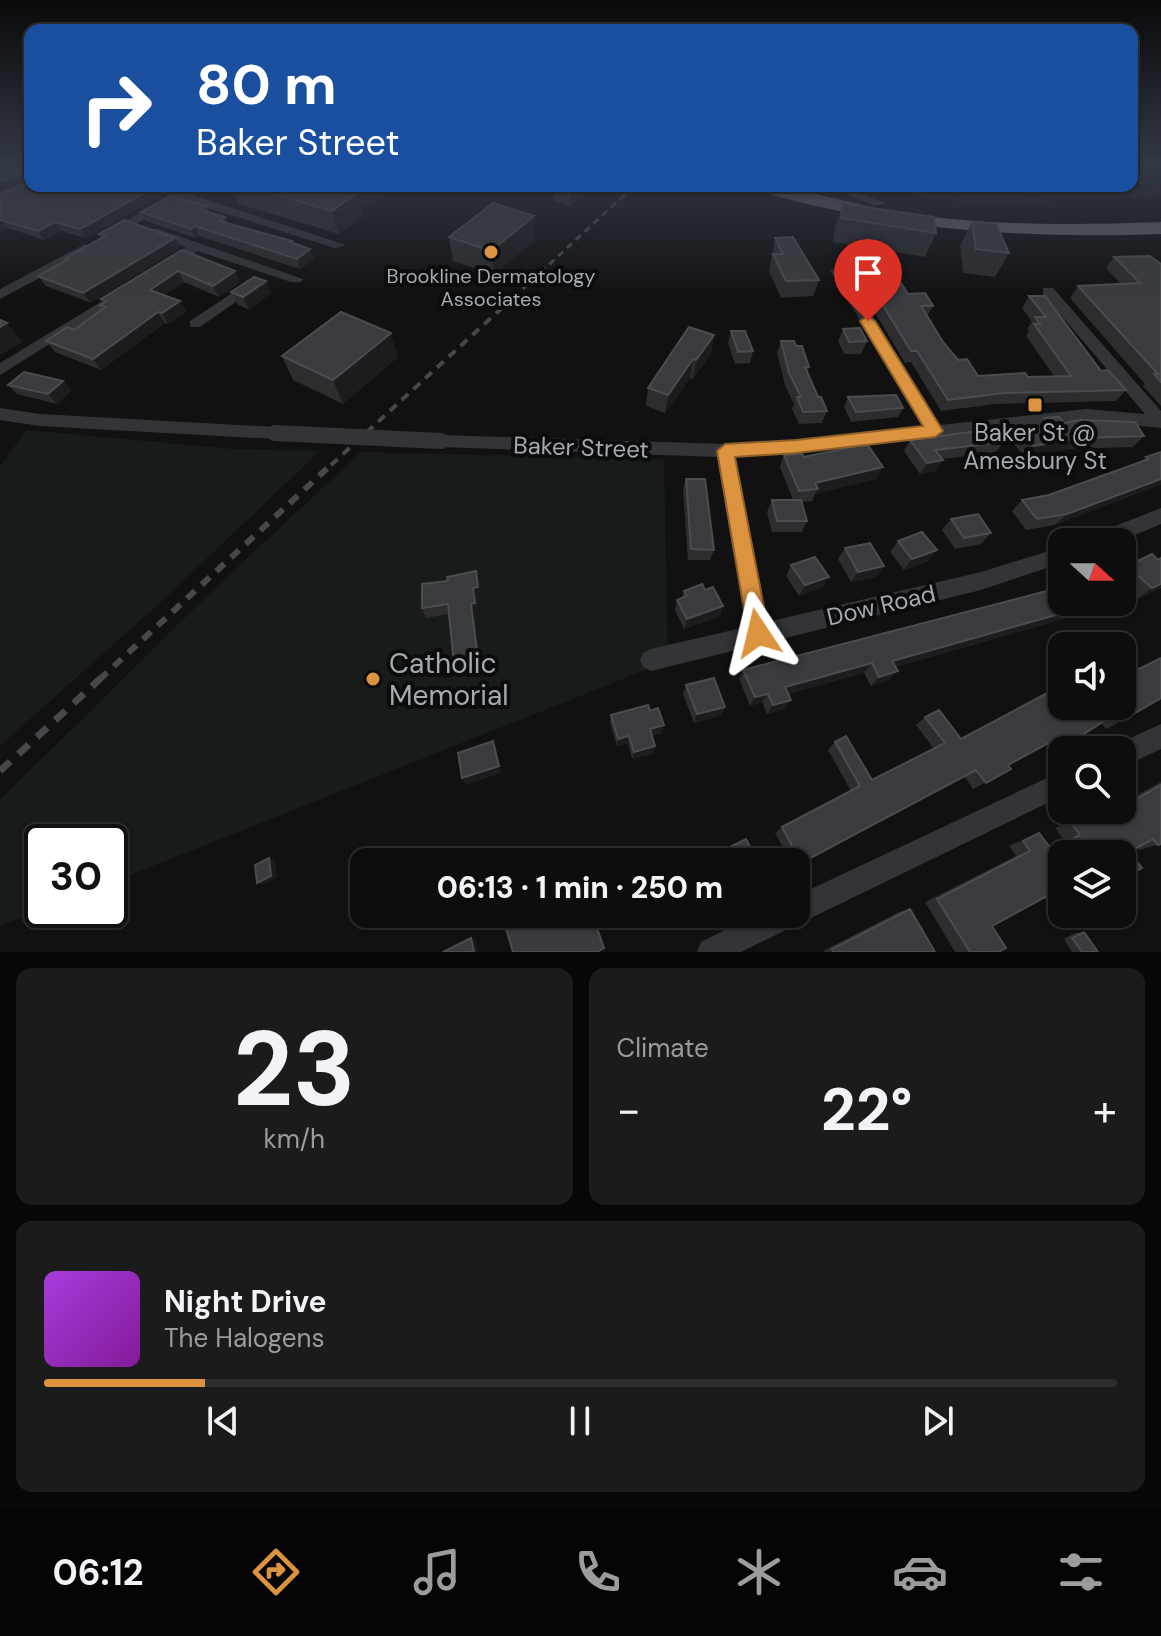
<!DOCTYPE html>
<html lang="en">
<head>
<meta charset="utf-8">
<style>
  :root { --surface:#0d0d0e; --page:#1b1b1c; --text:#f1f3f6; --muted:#9a9c9e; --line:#2d2d2e; --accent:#dc933f }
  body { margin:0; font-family:"DM Sans",sans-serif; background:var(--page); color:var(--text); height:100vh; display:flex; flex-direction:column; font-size:30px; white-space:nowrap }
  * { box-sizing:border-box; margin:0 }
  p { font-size:26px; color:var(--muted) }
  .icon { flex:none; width:44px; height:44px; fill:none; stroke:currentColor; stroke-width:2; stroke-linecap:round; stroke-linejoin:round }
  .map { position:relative; height:952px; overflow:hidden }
  .panel { display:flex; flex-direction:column; gap:16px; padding:16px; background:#070708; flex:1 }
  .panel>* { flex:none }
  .top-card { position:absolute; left:24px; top:24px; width:1114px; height:168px; border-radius:16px; box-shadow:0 2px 6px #0004,0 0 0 2px var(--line); background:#1a4fa0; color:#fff; overflow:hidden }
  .needle { width:52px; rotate:111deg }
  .tools { position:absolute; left:1048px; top:528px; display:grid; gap:16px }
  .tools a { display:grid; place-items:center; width:88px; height:88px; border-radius:16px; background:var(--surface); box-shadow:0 2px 6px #0004,0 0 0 2px var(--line); font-size:40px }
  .speed { position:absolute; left:24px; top:824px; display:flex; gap:16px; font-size:40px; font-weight:700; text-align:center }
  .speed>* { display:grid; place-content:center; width:104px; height:104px; border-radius:50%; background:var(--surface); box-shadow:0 2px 6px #0004,0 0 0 2px var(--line); line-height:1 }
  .speed .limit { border:4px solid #111; border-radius:12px; background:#fff; color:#111 }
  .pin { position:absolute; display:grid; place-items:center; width:68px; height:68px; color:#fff; margin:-82px -34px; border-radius:50% 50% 50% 0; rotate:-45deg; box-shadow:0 0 8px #0007 }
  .pin .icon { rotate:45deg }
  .me { position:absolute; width:88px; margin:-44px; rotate:350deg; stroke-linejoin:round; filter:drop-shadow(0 0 6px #0008) }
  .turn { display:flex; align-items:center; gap:28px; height:168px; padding:0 40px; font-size:36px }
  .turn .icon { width:104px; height:104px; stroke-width:2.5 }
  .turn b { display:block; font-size:56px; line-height:68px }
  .big { font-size:60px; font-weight:800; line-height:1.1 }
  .panel .tile { flex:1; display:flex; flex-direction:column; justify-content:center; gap:12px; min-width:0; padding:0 28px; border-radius:16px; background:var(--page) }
  .panel .dial { align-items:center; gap:0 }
  .dial b { font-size:104px; line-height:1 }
  .song { display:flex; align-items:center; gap:24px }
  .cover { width:96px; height:96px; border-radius:12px; background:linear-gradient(135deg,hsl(280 70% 55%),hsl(290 70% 35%)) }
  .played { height:8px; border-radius:4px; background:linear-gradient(90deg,var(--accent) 15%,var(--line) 15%) }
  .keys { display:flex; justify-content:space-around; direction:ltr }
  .heat { display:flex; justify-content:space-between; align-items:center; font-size:44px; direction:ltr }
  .panel .tiles { flex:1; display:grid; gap:16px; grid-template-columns:1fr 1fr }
  .tile:last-child { grid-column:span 2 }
  .trip { position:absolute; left:350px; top:848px; width:460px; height:80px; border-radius:16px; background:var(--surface); box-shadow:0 2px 6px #0004,0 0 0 2px var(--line); font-weight:800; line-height:80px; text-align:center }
  .menu { display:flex; height:128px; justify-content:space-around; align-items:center; background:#050506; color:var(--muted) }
  .menu .icon { width:56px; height:56px }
  .menu .current { color:var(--accent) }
  .menu b { font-size:36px; color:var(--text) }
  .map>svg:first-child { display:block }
  .built { fill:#1d1d1f }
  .green { fill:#181c18 }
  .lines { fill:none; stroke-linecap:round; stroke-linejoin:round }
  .minor { fill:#323437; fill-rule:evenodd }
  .highway { fill:#5f6267; fill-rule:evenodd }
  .rail-far3 { stroke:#46484b; stroke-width:3; stroke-dasharray:7 5; stroke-linecap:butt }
  .rail-far2 { stroke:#46484b; stroke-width:4; stroke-dasharray:9 7; stroke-linecap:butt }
  .rail-far1 { stroke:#46484b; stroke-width:6; stroke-dasharray:11 9; stroke-linecap:butt }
  .rail { stroke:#46484b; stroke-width:7; stroke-dasharray:14 11; stroke-linecap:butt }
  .minor-bridge { stroke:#323437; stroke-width:16 }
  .wall { fill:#2d2d30 }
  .shaded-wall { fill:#1c1c1e }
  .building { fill:#3a3b3e; stroke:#4a4c50; stroke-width:2 }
  .route { fill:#dc933f; stroke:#8f6029; stroke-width:2 }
  .poi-dot { fill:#dc933f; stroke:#0c0c0d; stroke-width:3 }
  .labels { text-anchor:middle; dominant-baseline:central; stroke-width:8; stroke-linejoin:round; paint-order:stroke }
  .far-poi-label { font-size:20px; fill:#a4aab1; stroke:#0c0c0d }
  .poi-label { font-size:24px; fill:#a4aab1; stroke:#0c0c0d }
  .street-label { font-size:24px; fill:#a4aab1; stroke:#0c0c0d }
  .near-poi-label { font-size:28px; fill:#a4aab1; stroke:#0c0c0d; text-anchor:start }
</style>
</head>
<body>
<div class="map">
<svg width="1161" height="952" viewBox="0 0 1161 952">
  <rect width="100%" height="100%" fill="#111112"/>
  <path class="built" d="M1132,164H1161V197L975,203L847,186H1132Z"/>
  <path class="green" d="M1132,164H1161V188L980,201L879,186H1132Z
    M26,430L233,449L320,451L163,600L0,746V467Z
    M361,452L664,459L668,661L110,883V842H42V910L0,926V800L210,593Z"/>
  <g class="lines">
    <path class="minor" d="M187,186H201L189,194L346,245L335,248L180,199L115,236L105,233Z
      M826,186H843L885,203L875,206Z
      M150,229H158L303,279L301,282H291L198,251L172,268H162V262L186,247L150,235Z
      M85,244L91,248L90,251L0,299V289Z
      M837,266L844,270L940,425L1086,409L1145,414L1043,294V288H1053L1161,411V428L1086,421L796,453L735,457L767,622L981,572L1062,547V563L981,590L651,671L643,667L640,660L643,653L651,649L746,627L717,457L441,447L432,441L441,435L725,444L796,441L924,427L830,270Z
      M252,280L259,284L257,287L200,327H190V321Z
      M122,289L129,293L127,296L0,375V363Z
      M0,408L40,414L275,427L284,433L275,439L40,426L0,420Z
      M1161,508V524L1118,542H1087L1090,536Z
      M1161,724V749L1122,767V750H1112L1113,746Z
      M1062,771V796L741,952H697L701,942L757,914H796V896Z"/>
    <path class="highway" d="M752,186C805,186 857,207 909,214C993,226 1077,225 1161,222V234C1019,239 891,230 755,190Z"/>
    <path class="rail-far3" d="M514,297L634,186"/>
    <path class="rail-far2" d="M331,465L516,295"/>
    <path class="rail-far1" d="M99,680L333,463"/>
    <path class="rail" d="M0,771L101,678"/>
    <path class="minor-bridge" d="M275,433L441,441"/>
  </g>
  <path class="wall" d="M30,186H177L86,238L61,231L44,240L8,228L0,232V194Z
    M232,186H391L361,208L363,216L339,234L239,204Z
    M553,186H594L570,206L554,201Z
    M843,204L936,233L925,257L833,242L835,227Z
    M207,206L210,213L225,217L228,224L310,249L314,259L300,269L199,236L195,238L146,221L141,212Z
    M534,216L535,240L494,275L453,261L449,237Z
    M972,222L1009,253L995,277L963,273L960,246Z
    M99,234L180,248L91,303L46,286L38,276L65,261L64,259L101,238Z
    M775,238L819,280L813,296L781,298L769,271Z
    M182,250L240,282L219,297L184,282L164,295L180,301L186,312L168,324L165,323L101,370L55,352L46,341L74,330L103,309L100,305L104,303L101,299Z
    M861,257L908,294L933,306L927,316L943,342L958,360L978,376H1054L1026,336L1029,331L1027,329L1032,322L1022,308L1029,296L1101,371L1126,390L1116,401L996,404L941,411L911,362L905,363L871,306L874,299L857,268Z
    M1114,257L1161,264V406L1143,386L1145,384L1070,298L1078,286L1121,284L1106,268Z
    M231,292L271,293L249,310L237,304Z
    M843,329L867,341L861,354H844L838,341Z
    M731,331L753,351L750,363L735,364L728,343Z
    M714,335L711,353L693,379L690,378L665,413L646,406L648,388Z
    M781,341L809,367L807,372L818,397L827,411L822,423L799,424L792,409L794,404L785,385L777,353Z
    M282,356L398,357L343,404L293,380Z
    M63,381L71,390L57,404L17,394L8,385Z
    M848,397L903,408L898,417L851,422L844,407Z
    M1044,418L1064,423L1144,436L1133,447L1069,449L1025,457L1013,443L1021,432L1036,429Z
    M910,440L1004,442L995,453L942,459L943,460L936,471L920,474L904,451Z
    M1161,452L1055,525L1026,530L1012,511L1022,500L1049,495L1141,462L1146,457Z
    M784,455L804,457L876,479L815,494L812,501L802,502L807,521L802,532H772L767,512L772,500H793L780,467Z
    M686,479L714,550L710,560H688L683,490Z
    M951,519L991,533L981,544L955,549L942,530Z
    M898,541L928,561L904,570L890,552Z
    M845,548L884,566L876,577L851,582L838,559Z
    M1161,558V588H1160L1137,599L1122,585V570L1127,566Z
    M791,565L823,587L799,596L786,576Z
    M478,581L481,597L476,598L477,613H474L481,668L458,673L449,614L426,618L422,608Z
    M705,590L723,606L720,616L684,629L675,610L677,600L682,598L684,591Z
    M1109,606L895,667L889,680L871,686L864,673L788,694L785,709L767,714L762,702L750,706L739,679L743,670Z
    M686,685L725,707L721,715L694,723L683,694Z
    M1122,706L1121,721L1106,729L1101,723L1070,743L1056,751L1050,743L1008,765L1011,769L973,789L964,776L796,867V862H791L775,833L782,827L851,791L828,750L835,742L872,780L934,749L916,725L925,717L961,739Z
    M650,711L664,725L661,733L652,736L655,746L653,754L632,759L628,743L617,746L610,723L611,715Z
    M1161,782V844L1139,850L1137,847L1062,854V909L1054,911L1044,897L992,926L999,952H955L925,902L1016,856L1009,846L1039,833L1050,848L1064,840L1055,828L1084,815L1089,821L1110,810H1122V803Z
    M910,909L935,952H824L823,951L899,912Z
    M622,914H653L627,928Z
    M1084,932L1098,952H1072L1064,939L1075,933Z"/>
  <path class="shaded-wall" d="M25,171L30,180L0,194V182Z
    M157,186H177L86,238L80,229Z
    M352,186H391L361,208L363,216L339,234L332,211L346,190Z
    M574,186H594L570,206V189Z
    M534,216L535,240L494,275L491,251Z
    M1,219L8,228L0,232V220Z
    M55,222L61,231L44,240L38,231Z
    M195,226L199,236L195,238L191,229Z
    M175,238L180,248L91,303L83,293Z
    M310,249L314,259L300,269L297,259Z
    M178,271L184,282L156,301L150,290Z
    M235,271L240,282L219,297L213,286Z
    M266,281L271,293L249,310L243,297Z
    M180,301L186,312L168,324L162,313Z
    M158,312L165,323L101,370L93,359Z
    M7,323L23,342L0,355V327Z
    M391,333L398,357L343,404L333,380Z
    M714,335L711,353L693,379L696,360Z
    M693,359L690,378L665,413L668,395Z
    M63,381L71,390L57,404L48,394Z
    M1079,438L1069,449L1025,457L1034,446Z
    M943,460L936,471L920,474L927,463Z
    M883,467L876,479L815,494L818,489L815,483Z
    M1161,479V485L1055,525L1067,514Z
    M937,550L928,561L904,570L912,559Z
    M884,566L876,577L851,582L858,572Z
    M476,571L481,597L476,598L477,613H474L481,668L458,673L454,664L471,604Z
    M829,577L823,587L799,596L805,585Z
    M1161,584V587L1137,599L1152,588Z
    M1102,602H1115L1109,606L883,670L892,661Z
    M723,606L720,616L684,629L687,619Z
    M872,663L864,673L779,696L785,687Z
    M898,671L889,680L871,686L879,677Z
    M768,694L762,702L750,706L755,697Z
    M791,700L785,709L767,714L773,705Z
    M725,707L721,715L694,723L697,714Z
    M664,725L661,733L648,737L650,729Z
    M629,736L628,743L617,746L618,739Z
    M493,741L501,773L466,785L462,778Z
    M655,746L653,754L632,759L634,752Z
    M269,858L275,860L277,878L263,884L257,883Z
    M650,914H653L627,928L629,926Z
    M471,938L475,940L478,952H474Z"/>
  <path class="building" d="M18,164H30V173L25,171L0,182V172Z
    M30,181V186H157L80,229L55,222L38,231L0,220V194Z
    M247,186H352L346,190L357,193L332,211Z
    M170,196L207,206L201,210L225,217L219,221L292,241L290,242L310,249L297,259L195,226L191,229L141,212Z
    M493,203L534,216L491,251L449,237Z
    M843,204L934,217L936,233L841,218Z
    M124,220L175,238L83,293L38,276L67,260L64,259L105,236L99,234Z
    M972,222L996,224L1009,253L976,249Z
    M793,237L819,280L786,281L773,254H783L775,238Z
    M182,250L235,271L213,286L178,271L150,290L180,301L162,313L158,312L93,359L46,341L67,327L74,330L105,307L100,305L107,301L101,299Z
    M884,256L908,294L925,293L933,306H921L943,342L958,360L967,359L978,376L1025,373L1028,377L1071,376L1034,324H1040L1035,317H1046L1029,296H1045L1101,371L1108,370L1126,390L1004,393L948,400L917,351H911L876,294H882L861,257Z
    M1150,256L1161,264V382L1154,374H1158L1078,286L1140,283L1114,257Z
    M254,277L266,281L243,297L231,292Z
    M341,312L391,333L333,380L282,356Z
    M0,320L7,323L0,327Z
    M689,327L714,335L696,360L693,359L668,395L648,388Z
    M860,328L867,341L849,342L843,329Z
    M731,331H745L753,351L738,352Z
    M781,341H794L796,346H802L809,367H805L818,397H821L827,411L803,412L797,397H801L789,373Z
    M24,372L63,381L48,394L8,385Z
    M896,395L903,408L856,412L848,397Z
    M1059,417L1064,423L1080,420L1135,422L1144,436L1079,438L1034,446L1021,432L1051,426L1044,418Z
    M993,429L1004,442L935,450L943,460L927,463L910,440Z
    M867,444L883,467L815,483L818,489L799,491L784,455L802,454L804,457Z
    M1161,452V479L1067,514L1037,519L1022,500L1049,495L1149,459L1146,457Z
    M686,479H705L714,550L691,549Z
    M772,500H801L807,521H777Z
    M978,514L991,533L964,538L951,519Z
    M922,532L937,550L912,559L898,541Z
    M870,543L884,566L858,572L845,548Z
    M1152,554L1158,560L1161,558V584L1152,588L1127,566Z
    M815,557L829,577L805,585L791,565Z
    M476,571L478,587L473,588L475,603L471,604L478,659L454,664L448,604L422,608V584L448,581L447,577Z
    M702,584L705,590L713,587L723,606L687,619L677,600L687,596L684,591Z
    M1062,587V602H1102L892,661L898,671L879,677L872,663L785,687L791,700L773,705L768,694L755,697L743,670Z
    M1161,658V698L1121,721L1115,714L1070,743L1063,735L1008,765L1011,769L986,783L976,770L801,863L782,827L860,786L835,742L846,736L872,780L945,743L925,717L939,710L961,739L1062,685V706H1122V663L1123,662L1133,672Z
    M714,678L725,707L697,714L686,685Z
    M648,705L650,711L658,708L664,725L650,729L655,746L634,752L629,736L618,739L611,715Z
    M493,741L499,766L462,778L458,753Z
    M1161,785V844L1158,845L1153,839L1129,852L1142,868L1122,879V854H1062V895L1058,890L992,926L1006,948L999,952H970L937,899L1030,851L1023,841L1039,833L1052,850L1080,835L1070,822L1084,815L1091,824L1116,810H1122V807Z
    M746,839L758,862H700Z
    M269,858L271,876L257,883L255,865Z
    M910,909L935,952H833L832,949Z
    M504,914H526L529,923L546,914H592L604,948L597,952H513L502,915Z
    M624,914H650L629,926Z
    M1084,932L1098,952H1082L1072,938Z
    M471,938L474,952H443Z"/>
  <linearGradient id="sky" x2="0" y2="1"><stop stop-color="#09090a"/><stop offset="0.55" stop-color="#323844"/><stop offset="1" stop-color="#323844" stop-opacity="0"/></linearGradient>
  <rect width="1161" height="297" fill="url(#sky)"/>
  <path class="route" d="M868,316L875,321L943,431L935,437L796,453L735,457L769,633L766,640L758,643L751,640L748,633L717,451L725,444L796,440L923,426L860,321Z"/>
  <g class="poi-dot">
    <circle cx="491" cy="252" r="8"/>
    <rect x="1027" y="397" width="16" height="16" rx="4"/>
    <circle cx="373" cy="679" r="8"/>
  </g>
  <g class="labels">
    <g class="far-poi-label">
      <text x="491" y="276">Brookline Dermatology<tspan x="491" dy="23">Associates</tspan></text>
    </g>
    <g class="poi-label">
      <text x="1035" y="432">Baker St @<tspan x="1035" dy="28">Amesbury St</tspan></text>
    </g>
    <g class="street-label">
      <text transform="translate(581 447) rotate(2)">Baker Street</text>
      <text transform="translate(881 605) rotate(-13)">Dow Road</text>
    </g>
    <g class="near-poi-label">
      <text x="389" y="663">Catholic<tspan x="389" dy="32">Memorial</tspan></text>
    </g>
  </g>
</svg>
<div class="tools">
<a><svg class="needle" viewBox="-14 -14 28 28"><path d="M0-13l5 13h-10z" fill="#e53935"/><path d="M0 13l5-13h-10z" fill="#9a9c9e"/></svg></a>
<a><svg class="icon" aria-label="sound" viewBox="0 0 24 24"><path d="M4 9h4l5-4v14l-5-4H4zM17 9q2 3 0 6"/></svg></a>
<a><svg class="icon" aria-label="search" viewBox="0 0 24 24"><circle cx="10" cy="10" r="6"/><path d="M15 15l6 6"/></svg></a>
<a><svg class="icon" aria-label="layers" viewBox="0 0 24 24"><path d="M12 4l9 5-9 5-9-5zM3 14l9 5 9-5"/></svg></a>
</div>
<div class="speed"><div class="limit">30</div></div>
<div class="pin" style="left:868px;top:321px;background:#d93025"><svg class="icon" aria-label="arrive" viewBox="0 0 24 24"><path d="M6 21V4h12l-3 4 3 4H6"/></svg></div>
<svg class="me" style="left:758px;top:633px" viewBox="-20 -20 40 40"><path d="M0-17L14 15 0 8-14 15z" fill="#dc933f" stroke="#fff" stroke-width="4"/></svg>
<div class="trip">06:13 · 1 min · 250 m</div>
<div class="top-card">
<div class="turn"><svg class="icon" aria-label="right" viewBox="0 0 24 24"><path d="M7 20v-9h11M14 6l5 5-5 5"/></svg><div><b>80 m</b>Baker Street</div></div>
</div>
</div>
<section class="panel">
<div class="tiles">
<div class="tile dial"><b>23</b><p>km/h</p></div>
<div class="tile"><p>Climate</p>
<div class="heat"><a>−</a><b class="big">22°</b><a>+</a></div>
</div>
<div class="tile">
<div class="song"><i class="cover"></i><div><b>Night Drive</b><p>The Halogens</p></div></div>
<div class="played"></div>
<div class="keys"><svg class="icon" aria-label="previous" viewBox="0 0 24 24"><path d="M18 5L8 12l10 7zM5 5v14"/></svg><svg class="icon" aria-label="pause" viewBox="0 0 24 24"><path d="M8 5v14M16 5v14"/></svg><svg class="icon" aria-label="next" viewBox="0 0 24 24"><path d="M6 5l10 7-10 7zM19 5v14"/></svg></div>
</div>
</div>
</section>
<nav class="menu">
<b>06:12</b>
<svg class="icon current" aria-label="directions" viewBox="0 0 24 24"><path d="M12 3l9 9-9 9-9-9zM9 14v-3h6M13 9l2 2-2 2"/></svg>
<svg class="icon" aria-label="music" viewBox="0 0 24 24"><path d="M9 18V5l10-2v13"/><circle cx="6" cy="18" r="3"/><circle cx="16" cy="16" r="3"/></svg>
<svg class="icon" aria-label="phone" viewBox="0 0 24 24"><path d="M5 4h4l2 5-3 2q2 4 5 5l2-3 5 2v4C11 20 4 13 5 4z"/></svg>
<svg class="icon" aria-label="climate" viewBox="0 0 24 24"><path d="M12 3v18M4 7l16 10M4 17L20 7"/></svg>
<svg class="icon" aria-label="car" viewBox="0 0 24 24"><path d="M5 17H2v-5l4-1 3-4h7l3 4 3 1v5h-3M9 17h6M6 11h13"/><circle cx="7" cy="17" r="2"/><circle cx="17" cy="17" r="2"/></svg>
<svg class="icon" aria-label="filters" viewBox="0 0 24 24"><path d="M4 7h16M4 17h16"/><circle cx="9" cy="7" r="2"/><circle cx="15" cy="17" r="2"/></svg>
</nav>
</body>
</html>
